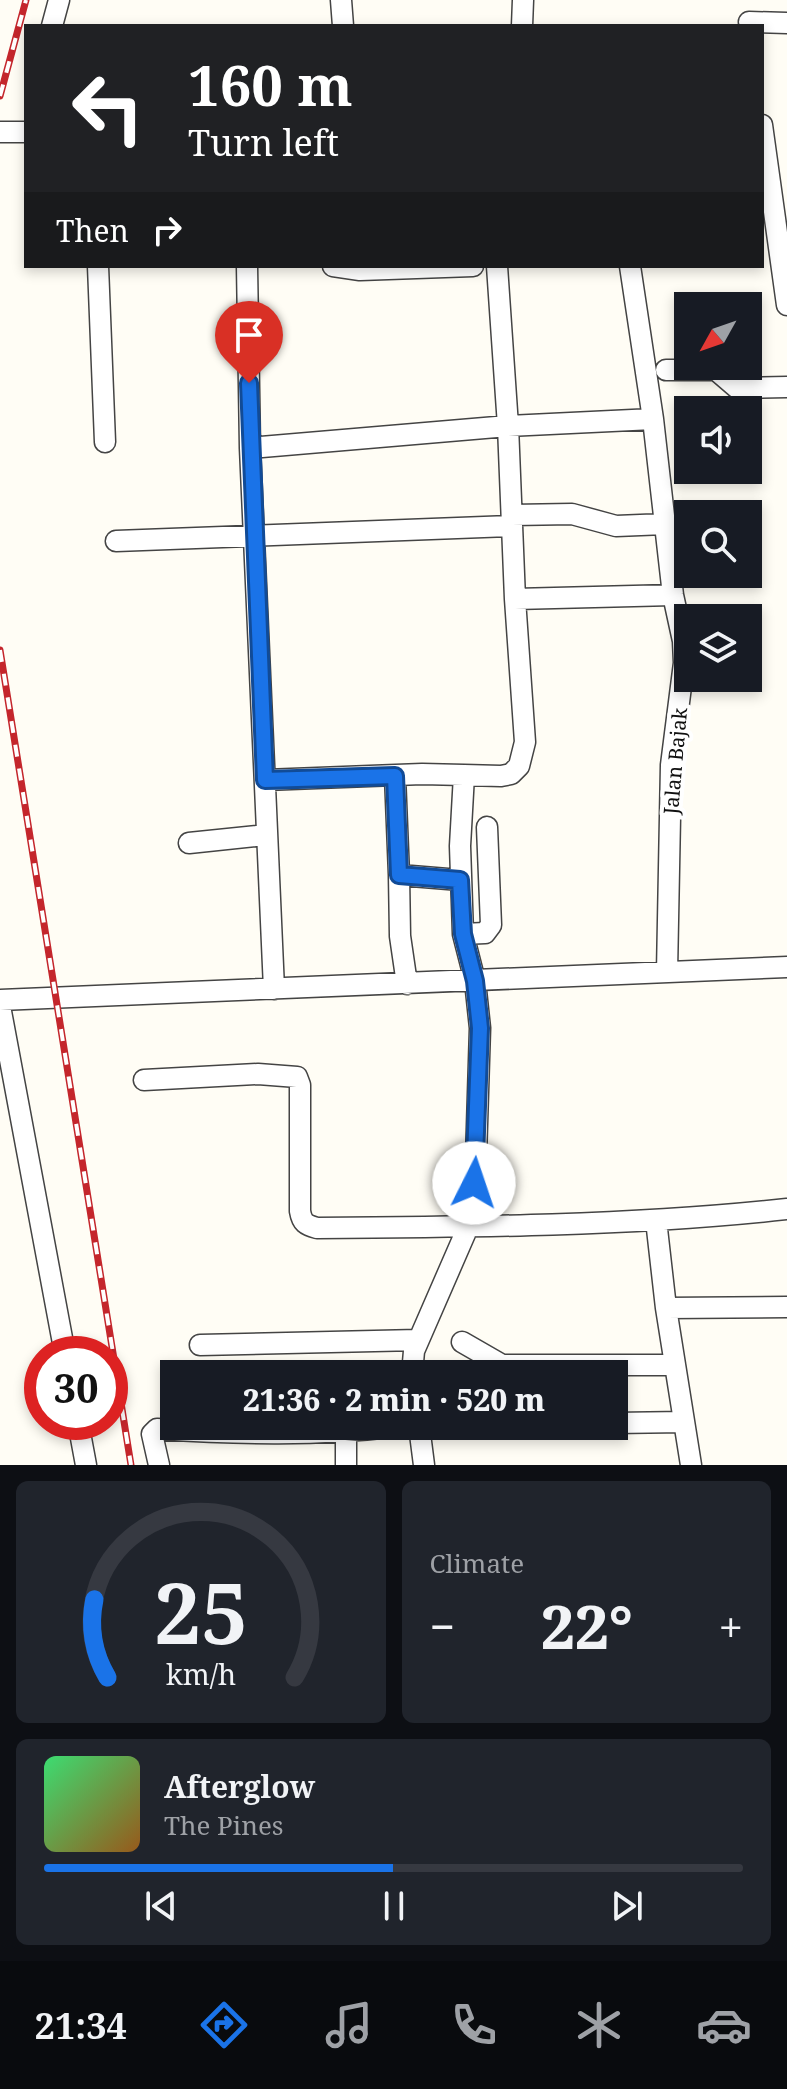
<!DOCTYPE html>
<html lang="en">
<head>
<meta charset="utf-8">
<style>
  :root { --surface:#171b24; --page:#20242c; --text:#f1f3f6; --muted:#9ea1a6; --line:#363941; --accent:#1a73e8 }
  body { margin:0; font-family:"Noto Serif",serif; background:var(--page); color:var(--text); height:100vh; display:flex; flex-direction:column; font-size:30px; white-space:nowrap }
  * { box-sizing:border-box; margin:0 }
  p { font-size:26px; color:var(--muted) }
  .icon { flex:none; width:44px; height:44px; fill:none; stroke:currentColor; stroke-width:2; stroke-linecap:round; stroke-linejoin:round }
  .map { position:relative; height:1465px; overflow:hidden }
  .drawer { display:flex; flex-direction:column; gap:16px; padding:16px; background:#0d0f14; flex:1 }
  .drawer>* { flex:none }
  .guide { position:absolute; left:24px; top:24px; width:740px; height:244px; border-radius:0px; box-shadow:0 4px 12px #0003; background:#202124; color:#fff; overflow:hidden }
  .needle { width:52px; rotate:230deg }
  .fabs { position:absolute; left:674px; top:292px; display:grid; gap:16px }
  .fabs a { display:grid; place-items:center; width:88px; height:88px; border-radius:0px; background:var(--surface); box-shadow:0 4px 12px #0003; font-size:40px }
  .speed { position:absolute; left:24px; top:1336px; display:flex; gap:16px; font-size:40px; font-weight:700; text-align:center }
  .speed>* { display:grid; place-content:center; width:104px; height:104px; border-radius:50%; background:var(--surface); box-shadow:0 4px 12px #0003; line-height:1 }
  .speed .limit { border:12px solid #d22; background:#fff; color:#111 }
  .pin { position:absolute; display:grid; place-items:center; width:68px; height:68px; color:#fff; margin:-82px -34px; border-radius:50% 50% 50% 0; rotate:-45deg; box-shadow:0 0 8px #0007 }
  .pin .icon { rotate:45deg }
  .me { position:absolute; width:88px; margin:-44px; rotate:4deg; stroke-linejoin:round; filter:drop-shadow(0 0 6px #0008) }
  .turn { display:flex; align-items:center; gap:28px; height:168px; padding:0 32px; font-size:36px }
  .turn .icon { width:104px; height:104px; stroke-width:2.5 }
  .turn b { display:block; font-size:56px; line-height:68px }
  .then { display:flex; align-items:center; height:76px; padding:0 32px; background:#0003; gap:16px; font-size:30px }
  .big { font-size:60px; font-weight:800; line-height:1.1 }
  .drawer .tile { flex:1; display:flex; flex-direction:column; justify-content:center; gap:12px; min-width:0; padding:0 28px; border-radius:12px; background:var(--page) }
  .drawer .dial { align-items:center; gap:0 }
  .dial svg { height:208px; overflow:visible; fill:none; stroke:var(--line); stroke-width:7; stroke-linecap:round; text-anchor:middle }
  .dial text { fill:var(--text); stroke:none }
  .song { display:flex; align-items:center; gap:24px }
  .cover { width:96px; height:96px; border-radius:12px; background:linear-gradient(135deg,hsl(140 70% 55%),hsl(30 70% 35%)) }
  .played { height:8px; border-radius:4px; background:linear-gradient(90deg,var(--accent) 50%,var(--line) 50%) }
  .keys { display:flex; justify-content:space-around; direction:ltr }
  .heat { display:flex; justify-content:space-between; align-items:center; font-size:44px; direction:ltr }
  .drawer .tiles { flex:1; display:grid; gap:16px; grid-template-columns:1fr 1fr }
  .tile:last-child { grid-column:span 2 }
  .trip { position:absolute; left:160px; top:1360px; width:468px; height:80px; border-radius:0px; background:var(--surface); box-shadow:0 4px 12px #0003; font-weight:800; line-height:80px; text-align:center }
  .tab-bar { display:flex; height:128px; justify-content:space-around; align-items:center; background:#090b0e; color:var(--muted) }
  .tab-bar .icon { width:56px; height:56px }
  .tab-bar .on { color:var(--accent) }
  .tab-bar b { font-size:36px; color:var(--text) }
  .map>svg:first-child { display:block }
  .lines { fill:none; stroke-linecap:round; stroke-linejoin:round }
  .minor-casing { stroke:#444; stroke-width:23 }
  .minor { stroke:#fff; stroke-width:20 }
  .rail-casing { stroke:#c4262c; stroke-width:7 }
  .rail { stroke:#fff; stroke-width:4; stroke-dasharray:12; stroke-linecap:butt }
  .route-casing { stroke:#114b97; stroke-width:20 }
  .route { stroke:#1a73e8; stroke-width:14 }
  .labels { text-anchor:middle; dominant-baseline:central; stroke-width:8; stroke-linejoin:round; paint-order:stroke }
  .street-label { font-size:20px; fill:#111; stroke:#fff }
</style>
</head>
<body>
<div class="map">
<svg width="787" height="1465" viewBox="0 0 787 1465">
  <rect width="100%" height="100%" fill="#fffdf5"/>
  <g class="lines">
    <defs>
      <path id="minor" d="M341,0L343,26
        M749,22L787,23
        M52,26L59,0
        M522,26L523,0
        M762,125L787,305
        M0,132H26
        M98,266L105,442
        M247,266L250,448L274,989
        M333,266L360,270L473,266
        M630,266L653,419L673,595L683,641L684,663L671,765L667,972
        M666,370H716L737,388L787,387
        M250,448L508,426L653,419
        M512,515L572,514L616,526L665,524
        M116,541L512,526
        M515,599L673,595
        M464,775L501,776L511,774L519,766L525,742L515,599L508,426L497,266
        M395,776L399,875
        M265,780L422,774L464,775L460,846L463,934L475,981L480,1028L476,1157L468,1227L414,1351L412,1374
        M189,843L266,835
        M463,934L485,933L491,925L487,827
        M407,984L400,936L399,875L460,880
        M0,1000L787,967
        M0,1006L65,1354
        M144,1080L258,1074L297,1077L300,1085V1211C302,1223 306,1225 317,1228C474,1227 631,1226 787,1209
        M656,1220L666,1308L691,1465
        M666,1308L787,1307
        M462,1342L502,1365H675
        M200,1345L418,1340
        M78,1422L86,1465
        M614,1423L684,1422
        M419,1426L424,1465
        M419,1428L491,1426
        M346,1432V1465
        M159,1465L152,1434L157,1429C238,1434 318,1436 399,1426"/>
    </defs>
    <use href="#minor" class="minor-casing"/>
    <use href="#minor" class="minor"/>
    <defs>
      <path id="rail" d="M0,96L26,0
        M0,650L131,1465"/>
    </defs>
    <use href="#rail" class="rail-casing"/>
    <use href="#rail" class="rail"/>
  </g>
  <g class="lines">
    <defs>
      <path id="route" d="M249,383L265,780L395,776L399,875L460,880L463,934L475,981L480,1028L474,1183"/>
    </defs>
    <use href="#route" class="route-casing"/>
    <use href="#route" class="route"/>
  </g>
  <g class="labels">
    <g class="street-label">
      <text transform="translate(675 761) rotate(-85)">Jalan Bajak</text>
    </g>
  </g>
</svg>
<div class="fabs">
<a><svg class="needle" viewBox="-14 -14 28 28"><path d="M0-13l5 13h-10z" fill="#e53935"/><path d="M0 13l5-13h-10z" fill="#9ea1a6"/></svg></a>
<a><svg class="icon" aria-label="sound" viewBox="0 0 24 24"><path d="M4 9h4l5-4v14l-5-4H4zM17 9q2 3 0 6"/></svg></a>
<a><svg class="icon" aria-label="search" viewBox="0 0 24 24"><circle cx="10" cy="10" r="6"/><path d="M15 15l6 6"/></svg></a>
<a><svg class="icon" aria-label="layers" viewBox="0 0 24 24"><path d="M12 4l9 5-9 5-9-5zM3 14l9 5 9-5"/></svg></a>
</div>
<div class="speed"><div class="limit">30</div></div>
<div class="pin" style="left:249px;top:383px;background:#d93025"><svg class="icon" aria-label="arrive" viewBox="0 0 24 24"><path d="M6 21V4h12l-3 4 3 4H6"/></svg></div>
<svg class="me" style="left:474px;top:1183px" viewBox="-20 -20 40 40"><circle r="19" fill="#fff"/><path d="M0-13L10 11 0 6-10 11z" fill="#1a73e8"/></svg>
<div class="trip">21:36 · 2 min · 520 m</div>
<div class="guide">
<div class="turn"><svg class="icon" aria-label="left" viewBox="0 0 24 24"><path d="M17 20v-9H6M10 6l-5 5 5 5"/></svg><div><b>160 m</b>Turn left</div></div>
<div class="then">Then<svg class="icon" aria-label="right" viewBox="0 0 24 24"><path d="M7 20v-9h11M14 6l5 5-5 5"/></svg></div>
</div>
</div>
<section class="drawer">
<div class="tiles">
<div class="tile dial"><svg viewBox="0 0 100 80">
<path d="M14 69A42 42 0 1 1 86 69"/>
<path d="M14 69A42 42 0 0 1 9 39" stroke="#1a73e8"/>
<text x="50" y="56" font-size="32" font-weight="700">25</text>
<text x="50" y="72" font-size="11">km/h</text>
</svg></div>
<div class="tile"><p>Climate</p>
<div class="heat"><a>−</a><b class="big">22°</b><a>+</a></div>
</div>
<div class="tile">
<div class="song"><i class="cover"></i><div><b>Afterglow</b><p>The Pines</p></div></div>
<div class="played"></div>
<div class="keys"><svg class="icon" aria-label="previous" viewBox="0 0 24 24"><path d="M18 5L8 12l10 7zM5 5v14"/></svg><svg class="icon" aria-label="pause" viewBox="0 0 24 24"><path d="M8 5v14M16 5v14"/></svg><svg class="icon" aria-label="next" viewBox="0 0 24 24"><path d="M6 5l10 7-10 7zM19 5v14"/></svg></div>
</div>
</div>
</section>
<nav class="tab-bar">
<b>21:34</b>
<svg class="icon on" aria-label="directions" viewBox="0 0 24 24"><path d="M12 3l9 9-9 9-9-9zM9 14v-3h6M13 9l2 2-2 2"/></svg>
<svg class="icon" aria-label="music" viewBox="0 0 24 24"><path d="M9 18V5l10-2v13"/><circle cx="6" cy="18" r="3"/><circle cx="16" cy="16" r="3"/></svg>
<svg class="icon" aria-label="phone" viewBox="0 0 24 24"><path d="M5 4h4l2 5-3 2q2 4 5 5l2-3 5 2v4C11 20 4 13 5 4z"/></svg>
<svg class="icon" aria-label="climate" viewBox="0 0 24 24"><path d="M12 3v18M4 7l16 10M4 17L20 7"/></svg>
<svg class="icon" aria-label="car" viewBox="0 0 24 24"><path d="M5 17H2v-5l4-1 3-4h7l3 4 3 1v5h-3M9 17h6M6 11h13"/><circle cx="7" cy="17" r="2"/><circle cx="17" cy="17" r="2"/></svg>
</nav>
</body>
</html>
